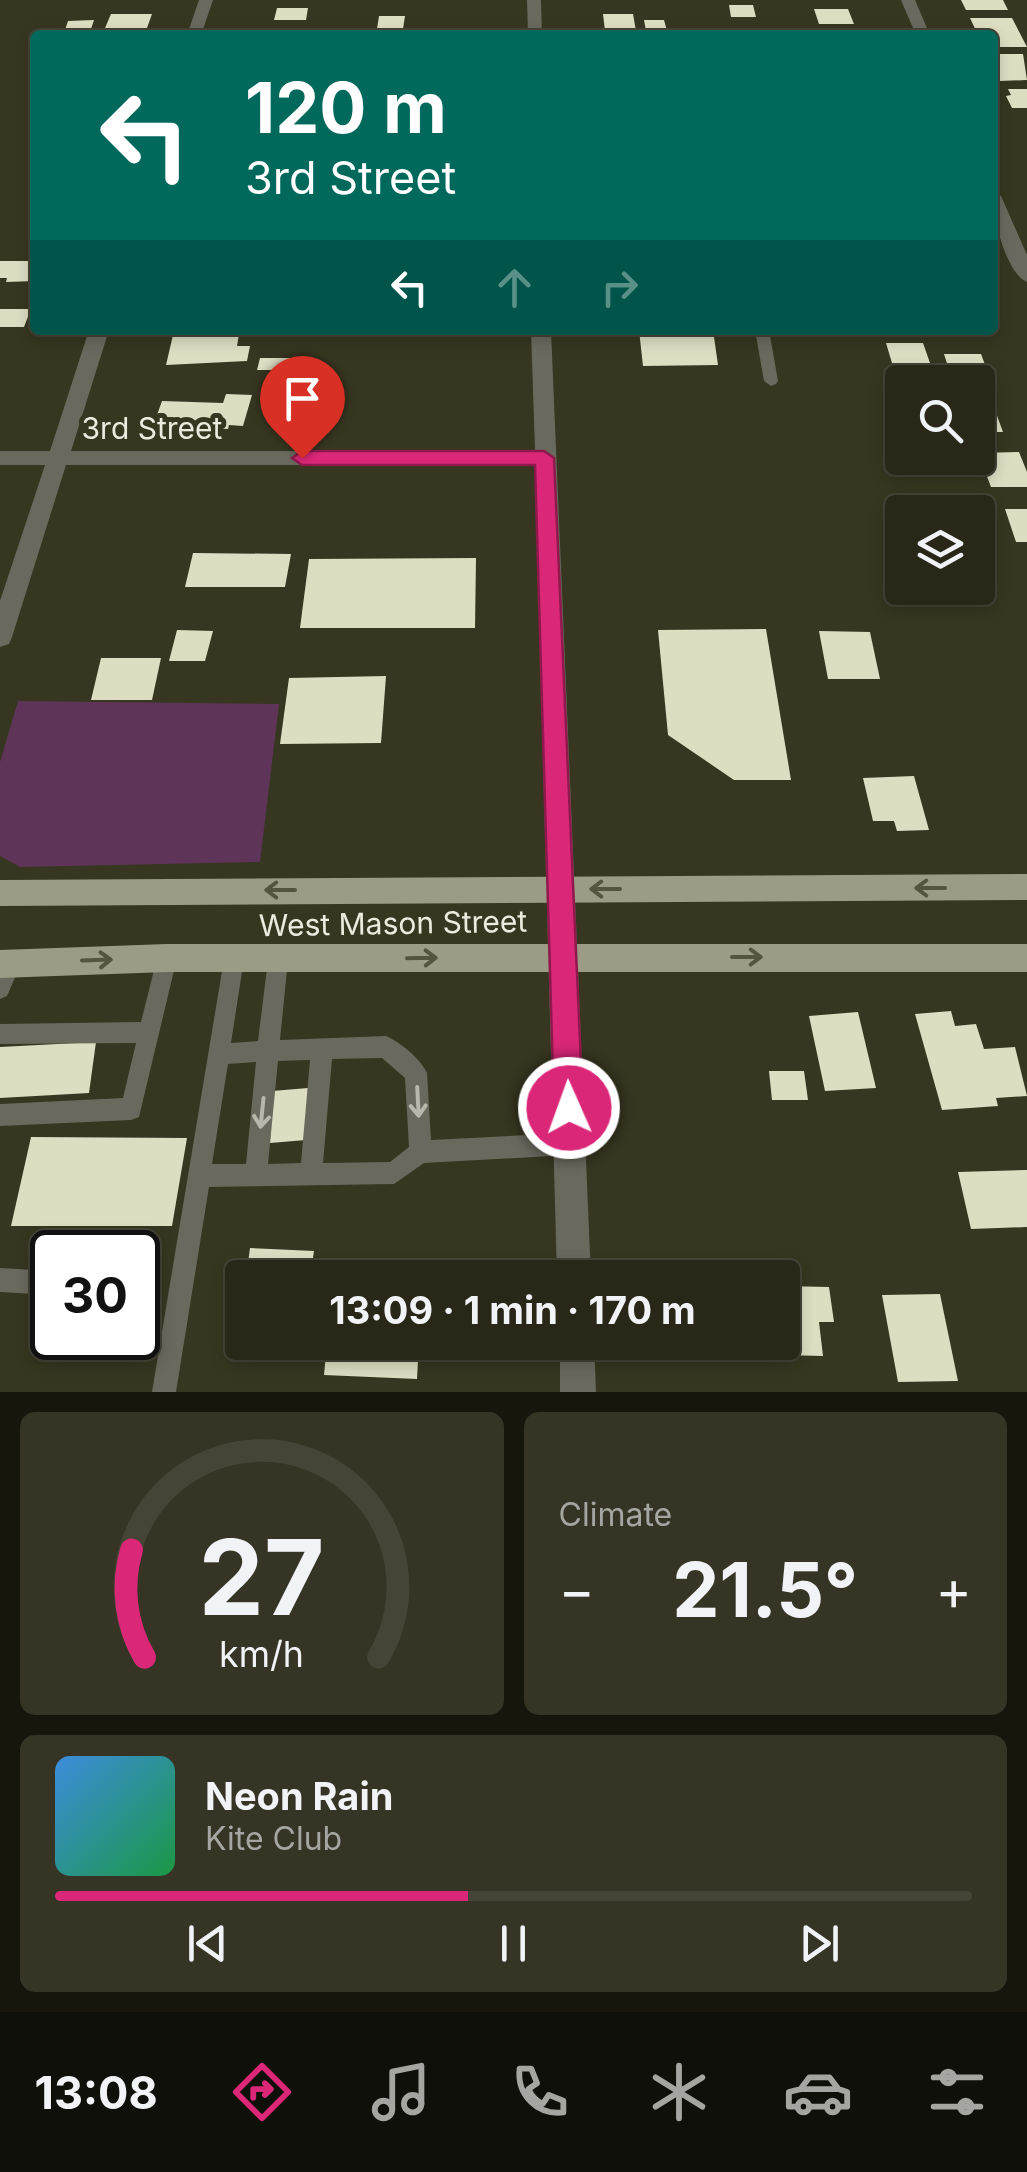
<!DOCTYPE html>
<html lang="en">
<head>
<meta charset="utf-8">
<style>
  :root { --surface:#292818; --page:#353425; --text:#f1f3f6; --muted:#a5a6a2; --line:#454437; --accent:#db2777 }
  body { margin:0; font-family:Inter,sans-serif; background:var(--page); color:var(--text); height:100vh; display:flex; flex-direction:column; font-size:38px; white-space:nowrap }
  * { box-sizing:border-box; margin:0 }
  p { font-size:32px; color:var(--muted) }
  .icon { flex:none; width:55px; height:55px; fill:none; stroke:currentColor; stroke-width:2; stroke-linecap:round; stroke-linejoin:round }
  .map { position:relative; height:1392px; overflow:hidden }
  .panel { display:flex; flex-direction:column; gap:20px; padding:20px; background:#17160d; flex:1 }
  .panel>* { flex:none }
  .top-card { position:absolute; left:30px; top:30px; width:968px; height:305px; border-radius:10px; box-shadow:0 5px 15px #0003,0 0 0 2px var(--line); background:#00695c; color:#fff; overflow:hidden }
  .tools { position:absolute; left:885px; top:365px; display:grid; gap:20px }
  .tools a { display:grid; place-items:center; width:110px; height:110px; border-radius:10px; background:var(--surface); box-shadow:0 5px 15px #0003,0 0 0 2px var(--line); font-size:50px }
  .speed { position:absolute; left:30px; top:1230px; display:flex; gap:20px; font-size:50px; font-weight:700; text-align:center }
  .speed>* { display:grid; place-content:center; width:130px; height:130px; border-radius:50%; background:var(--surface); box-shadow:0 5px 15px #0003,0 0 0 2px var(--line); line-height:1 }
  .speed .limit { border:5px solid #111; border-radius:15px; background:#fff; color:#111 }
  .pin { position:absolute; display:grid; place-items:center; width:85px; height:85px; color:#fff; margin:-102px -42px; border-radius:50% 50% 50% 0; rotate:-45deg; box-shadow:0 0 10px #0007 }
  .pin .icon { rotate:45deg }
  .me { position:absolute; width:110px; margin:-55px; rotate:358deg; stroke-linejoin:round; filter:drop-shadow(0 0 8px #0008) }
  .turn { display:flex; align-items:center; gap:35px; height:210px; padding:0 50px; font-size:45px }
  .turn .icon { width:130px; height:130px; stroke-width:2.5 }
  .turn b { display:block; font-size:70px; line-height:85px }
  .lanes { display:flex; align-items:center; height:95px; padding:0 50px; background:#0003; justify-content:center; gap:50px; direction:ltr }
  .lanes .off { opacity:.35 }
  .big { font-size:75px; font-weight:700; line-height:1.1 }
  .panel .card { flex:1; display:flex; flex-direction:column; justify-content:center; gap:15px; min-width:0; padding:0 35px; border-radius:15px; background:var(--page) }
  .panel .dial { align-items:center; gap:0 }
  .dial svg { height:260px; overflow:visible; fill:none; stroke:var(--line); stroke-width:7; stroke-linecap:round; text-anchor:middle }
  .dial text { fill:var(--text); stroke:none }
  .song { display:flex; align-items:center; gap:30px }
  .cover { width:120px; height:120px; border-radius:15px; background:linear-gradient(135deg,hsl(210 70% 55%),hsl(140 70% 35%)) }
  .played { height:10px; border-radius:5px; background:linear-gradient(90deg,var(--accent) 45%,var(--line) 45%) }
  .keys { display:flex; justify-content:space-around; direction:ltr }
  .heat { display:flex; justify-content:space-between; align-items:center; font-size:55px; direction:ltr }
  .panel .tiles { flex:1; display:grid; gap:20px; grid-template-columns:1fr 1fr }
  .card:last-child { grid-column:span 2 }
  .trip { position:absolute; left:225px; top:1260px; width:575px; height:100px; border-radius:10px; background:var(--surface); box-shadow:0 5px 15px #0003,0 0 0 2px var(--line); font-weight:700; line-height:100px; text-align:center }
  .menu { display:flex; height:160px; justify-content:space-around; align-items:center; background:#10100a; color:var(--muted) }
  .menu .icon { width:70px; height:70px }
  .menu .selected { color:var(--accent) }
  .menu b { font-size:45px; color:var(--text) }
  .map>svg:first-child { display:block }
  .green { fill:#5e3558 }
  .building { fill:#ddddc2 }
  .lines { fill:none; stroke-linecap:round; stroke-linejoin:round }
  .lane { fill:#69695e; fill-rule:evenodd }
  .street { fill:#69695e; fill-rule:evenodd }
  .primary { fill:#9c9c86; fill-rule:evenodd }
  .oneway { stroke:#55553f }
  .oneway2 { stroke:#b7b7ab }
  .route { fill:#db2777; stroke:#8e194d; stroke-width:2.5 }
  .labels { text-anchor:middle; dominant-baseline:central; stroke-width:10; stroke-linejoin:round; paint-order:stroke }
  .street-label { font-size:30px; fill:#ebebde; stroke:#373620 }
</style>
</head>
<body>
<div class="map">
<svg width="1027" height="1392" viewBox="0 0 1027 1392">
  <rect width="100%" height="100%" fill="#373620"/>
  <path class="green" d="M18,701L279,704L260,862L20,867L0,856V762Z"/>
  <path class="building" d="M961,0H1003L1008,10H966Z
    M729,5H753L756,17H731Z
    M277,8H308L306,20H274Z
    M814,9H848L854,24H819Z
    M111,14H152L147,28H105Z
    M603,14H633L636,31H605Z
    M379,16H405L403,29H377Z
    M970,18H1012L1027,47H992V35H978Z
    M94,20L90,32L64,33L68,21Z
    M644,20H664L667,31H646Z
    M992,54H1023L1027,80L999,81L992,68Z
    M1008,89H1027V108H1012L1006,96L1011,95Z
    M0,261H35V281L6,282L7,278H0Z
    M0,309H31L24,327H0Z
    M639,330H713L718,365L643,366Z
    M239,334L237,346H250L247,361L166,365L173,335Z
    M886,343H923L930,363H892Z
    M944,354H981L992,383L953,382Z
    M260,358H293L291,370H257Z
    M267,375H303L300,399H263Z
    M226,394L252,395L243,426L229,425L228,429L153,426L162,401L223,403Z
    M978,402H992L1003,432H978Z
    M1019,452L1027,472V487H991L978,453Z
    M1005,509H1027V542H1016Z
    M193,553L291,554L285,587H185Z
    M476,558L475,628H300L309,559Z
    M766,629L791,780H734L668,735L658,630Z
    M177,630L213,631L205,661H169Z
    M819,631L870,632L880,679H828Z
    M101,658H161L152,700H91Z
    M386,676L381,743L280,744L289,678Z
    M914,776L929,830L897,831L894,821H873L863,778Z
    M951,1011L955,1026L976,1024L984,1049L1015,1047L1027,1096L996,1098L998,1106L942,1110L915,1014Z
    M858,1012L876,1088L825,1091L809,1016Z
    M96,1042L89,1093L0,1098V1047Z
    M769,1071H804L808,1100H772Z
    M308,1088L306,1140L270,1143L272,1091Z
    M31,1137L187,1138L172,1226H11Z
    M1027,1170V1227L971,1229L958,1172Z
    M250,1248L314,1251L310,1278H246Z
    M782,1286L829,1287L834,1322H819L823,1356L670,1352V1342H782Z
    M940,1294L958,1381L898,1382L882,1295Z
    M138,1324L144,1325L138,1351L115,1349L118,1338H138Z
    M327,1342H419L417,1379L324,1375Z"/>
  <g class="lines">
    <path class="lane" d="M755,330H769L778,381L776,384L771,386L764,381Z
      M167,948L174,951L177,958L139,1117L131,1120L0,1126V1104L123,1098L136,1043L0,1044V1024L141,1022L157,958L160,951Z
      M234,949L241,952L244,959L231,1043L258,1041L268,960L271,953L278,950L285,953L288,960L280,1040L386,1036C400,1042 421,1059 427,1073L431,1140L570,1133L578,1136L581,1144L578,1152L570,1155L424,1163L394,1184L209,1187L176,1392H152L224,959L227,952ZM382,1058L405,1078L409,1147L390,1162L323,1163L332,1059ZM310,1060L301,1163L268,1164L278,1061ZM256,1062L246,1164H212L228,1064Z
      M11,954L18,957L21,964L7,996L0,999V966L4,957Z
      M0,1268L52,1271V1295L0,1292Z"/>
    <path class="street" d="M199,0H213L201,35H187Z
      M527,0H541L542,35H528Z
      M901,0H915L930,35H916Z
      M992,191L1001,196L1027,255V282C1005,273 992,213 992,191Z
      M89,330H109L71,451H535L531,330H551L591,1278H557L535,465H66L12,637L9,644L0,647V601L45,465H0V451H50Z
      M560,1342H594L596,1392H560Z"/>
    <path class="primary" d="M1027,874V900L0,906V880Z
      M167,944H1027V972H167L0,978V950Z"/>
  </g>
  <defs><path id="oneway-shaft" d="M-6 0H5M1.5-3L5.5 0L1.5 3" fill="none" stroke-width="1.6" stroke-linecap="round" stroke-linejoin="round" transform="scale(2.5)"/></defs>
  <g class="oneway">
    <use href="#oneway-shaft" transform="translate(930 888) rotate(180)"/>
    <use href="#oneway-shaft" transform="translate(605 889) rotate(180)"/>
    <use href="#oneway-shaft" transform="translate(280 890) rotate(180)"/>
    <use href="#oneway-shaft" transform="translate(747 957)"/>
    <use href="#oneway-shaft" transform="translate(422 958) rotate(-1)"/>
    <use href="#oneway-shaft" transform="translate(97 960) rotate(-2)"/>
  </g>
  <g class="oneway2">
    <use href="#oneway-shaft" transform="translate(418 1102) rotate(87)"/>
    <use href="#oneway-shaft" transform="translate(262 1113) rotate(96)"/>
  </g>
  <path class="route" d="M302,451H544L554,458L583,1108L579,1118L569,1122L559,1118L554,1108L535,465H302L292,458Z"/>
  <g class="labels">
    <g class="street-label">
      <text x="152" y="428">3rd Street</text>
      <text transform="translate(393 923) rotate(-1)">West Mason Street</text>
    </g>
  </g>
</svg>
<div class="tools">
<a><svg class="icon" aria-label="search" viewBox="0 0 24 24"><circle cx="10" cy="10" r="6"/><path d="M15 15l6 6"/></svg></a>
<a><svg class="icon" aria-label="layers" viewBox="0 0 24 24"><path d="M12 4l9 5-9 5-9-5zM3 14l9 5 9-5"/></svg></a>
</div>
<div class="speed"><div class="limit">30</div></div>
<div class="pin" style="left:302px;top:458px;background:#d93025"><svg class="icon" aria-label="arrive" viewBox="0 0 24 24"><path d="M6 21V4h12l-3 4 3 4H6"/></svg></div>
<svg class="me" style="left:569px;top:1108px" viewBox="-20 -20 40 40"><circle r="17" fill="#db2777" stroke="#fff" stroke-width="3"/><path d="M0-11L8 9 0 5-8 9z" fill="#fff"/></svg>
<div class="trip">13:09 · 1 min · 170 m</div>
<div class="top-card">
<div class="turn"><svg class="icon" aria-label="left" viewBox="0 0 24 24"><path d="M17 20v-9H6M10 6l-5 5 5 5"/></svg><div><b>120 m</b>3rd Street</div></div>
<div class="lanes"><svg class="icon" aria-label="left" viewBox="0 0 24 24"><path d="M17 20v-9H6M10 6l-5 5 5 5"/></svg><svg class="icon off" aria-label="ahead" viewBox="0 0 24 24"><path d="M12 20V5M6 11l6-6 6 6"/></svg><svg class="icon off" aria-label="right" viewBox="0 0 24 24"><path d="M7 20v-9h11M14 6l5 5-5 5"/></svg></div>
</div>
</div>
<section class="panel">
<div class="tiles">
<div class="card dial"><svg viewBox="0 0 100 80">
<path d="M14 69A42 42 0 1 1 86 69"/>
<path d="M14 69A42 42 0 0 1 10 36" stroke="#db2777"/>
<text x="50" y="56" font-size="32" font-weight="700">27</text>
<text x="50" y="72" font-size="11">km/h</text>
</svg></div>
<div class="card"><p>Climate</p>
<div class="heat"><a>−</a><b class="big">21.5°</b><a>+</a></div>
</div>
<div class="card">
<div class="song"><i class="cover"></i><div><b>Neon Rain</b><p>Kite Club</p></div></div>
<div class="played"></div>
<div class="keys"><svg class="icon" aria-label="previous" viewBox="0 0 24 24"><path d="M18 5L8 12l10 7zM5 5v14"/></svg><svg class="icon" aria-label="pause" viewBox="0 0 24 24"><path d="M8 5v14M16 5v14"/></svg><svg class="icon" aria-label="next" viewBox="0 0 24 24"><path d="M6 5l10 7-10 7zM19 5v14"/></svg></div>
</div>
</div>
</section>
<nav class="menu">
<b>13:08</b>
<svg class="icon selected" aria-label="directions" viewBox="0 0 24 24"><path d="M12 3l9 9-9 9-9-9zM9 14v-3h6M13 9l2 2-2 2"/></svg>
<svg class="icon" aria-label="music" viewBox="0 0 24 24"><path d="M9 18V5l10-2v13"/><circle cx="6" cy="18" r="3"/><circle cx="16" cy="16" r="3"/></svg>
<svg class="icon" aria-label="phone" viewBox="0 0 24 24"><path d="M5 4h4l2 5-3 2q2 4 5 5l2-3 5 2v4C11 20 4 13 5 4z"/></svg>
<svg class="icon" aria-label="climate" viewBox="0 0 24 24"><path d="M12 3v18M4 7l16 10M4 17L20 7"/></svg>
<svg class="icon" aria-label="car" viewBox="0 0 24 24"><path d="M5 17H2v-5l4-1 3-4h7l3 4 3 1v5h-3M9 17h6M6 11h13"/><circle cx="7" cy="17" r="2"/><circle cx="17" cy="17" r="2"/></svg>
<svg class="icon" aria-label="filters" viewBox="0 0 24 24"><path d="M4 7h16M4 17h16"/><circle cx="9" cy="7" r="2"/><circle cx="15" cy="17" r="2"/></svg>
</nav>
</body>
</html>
